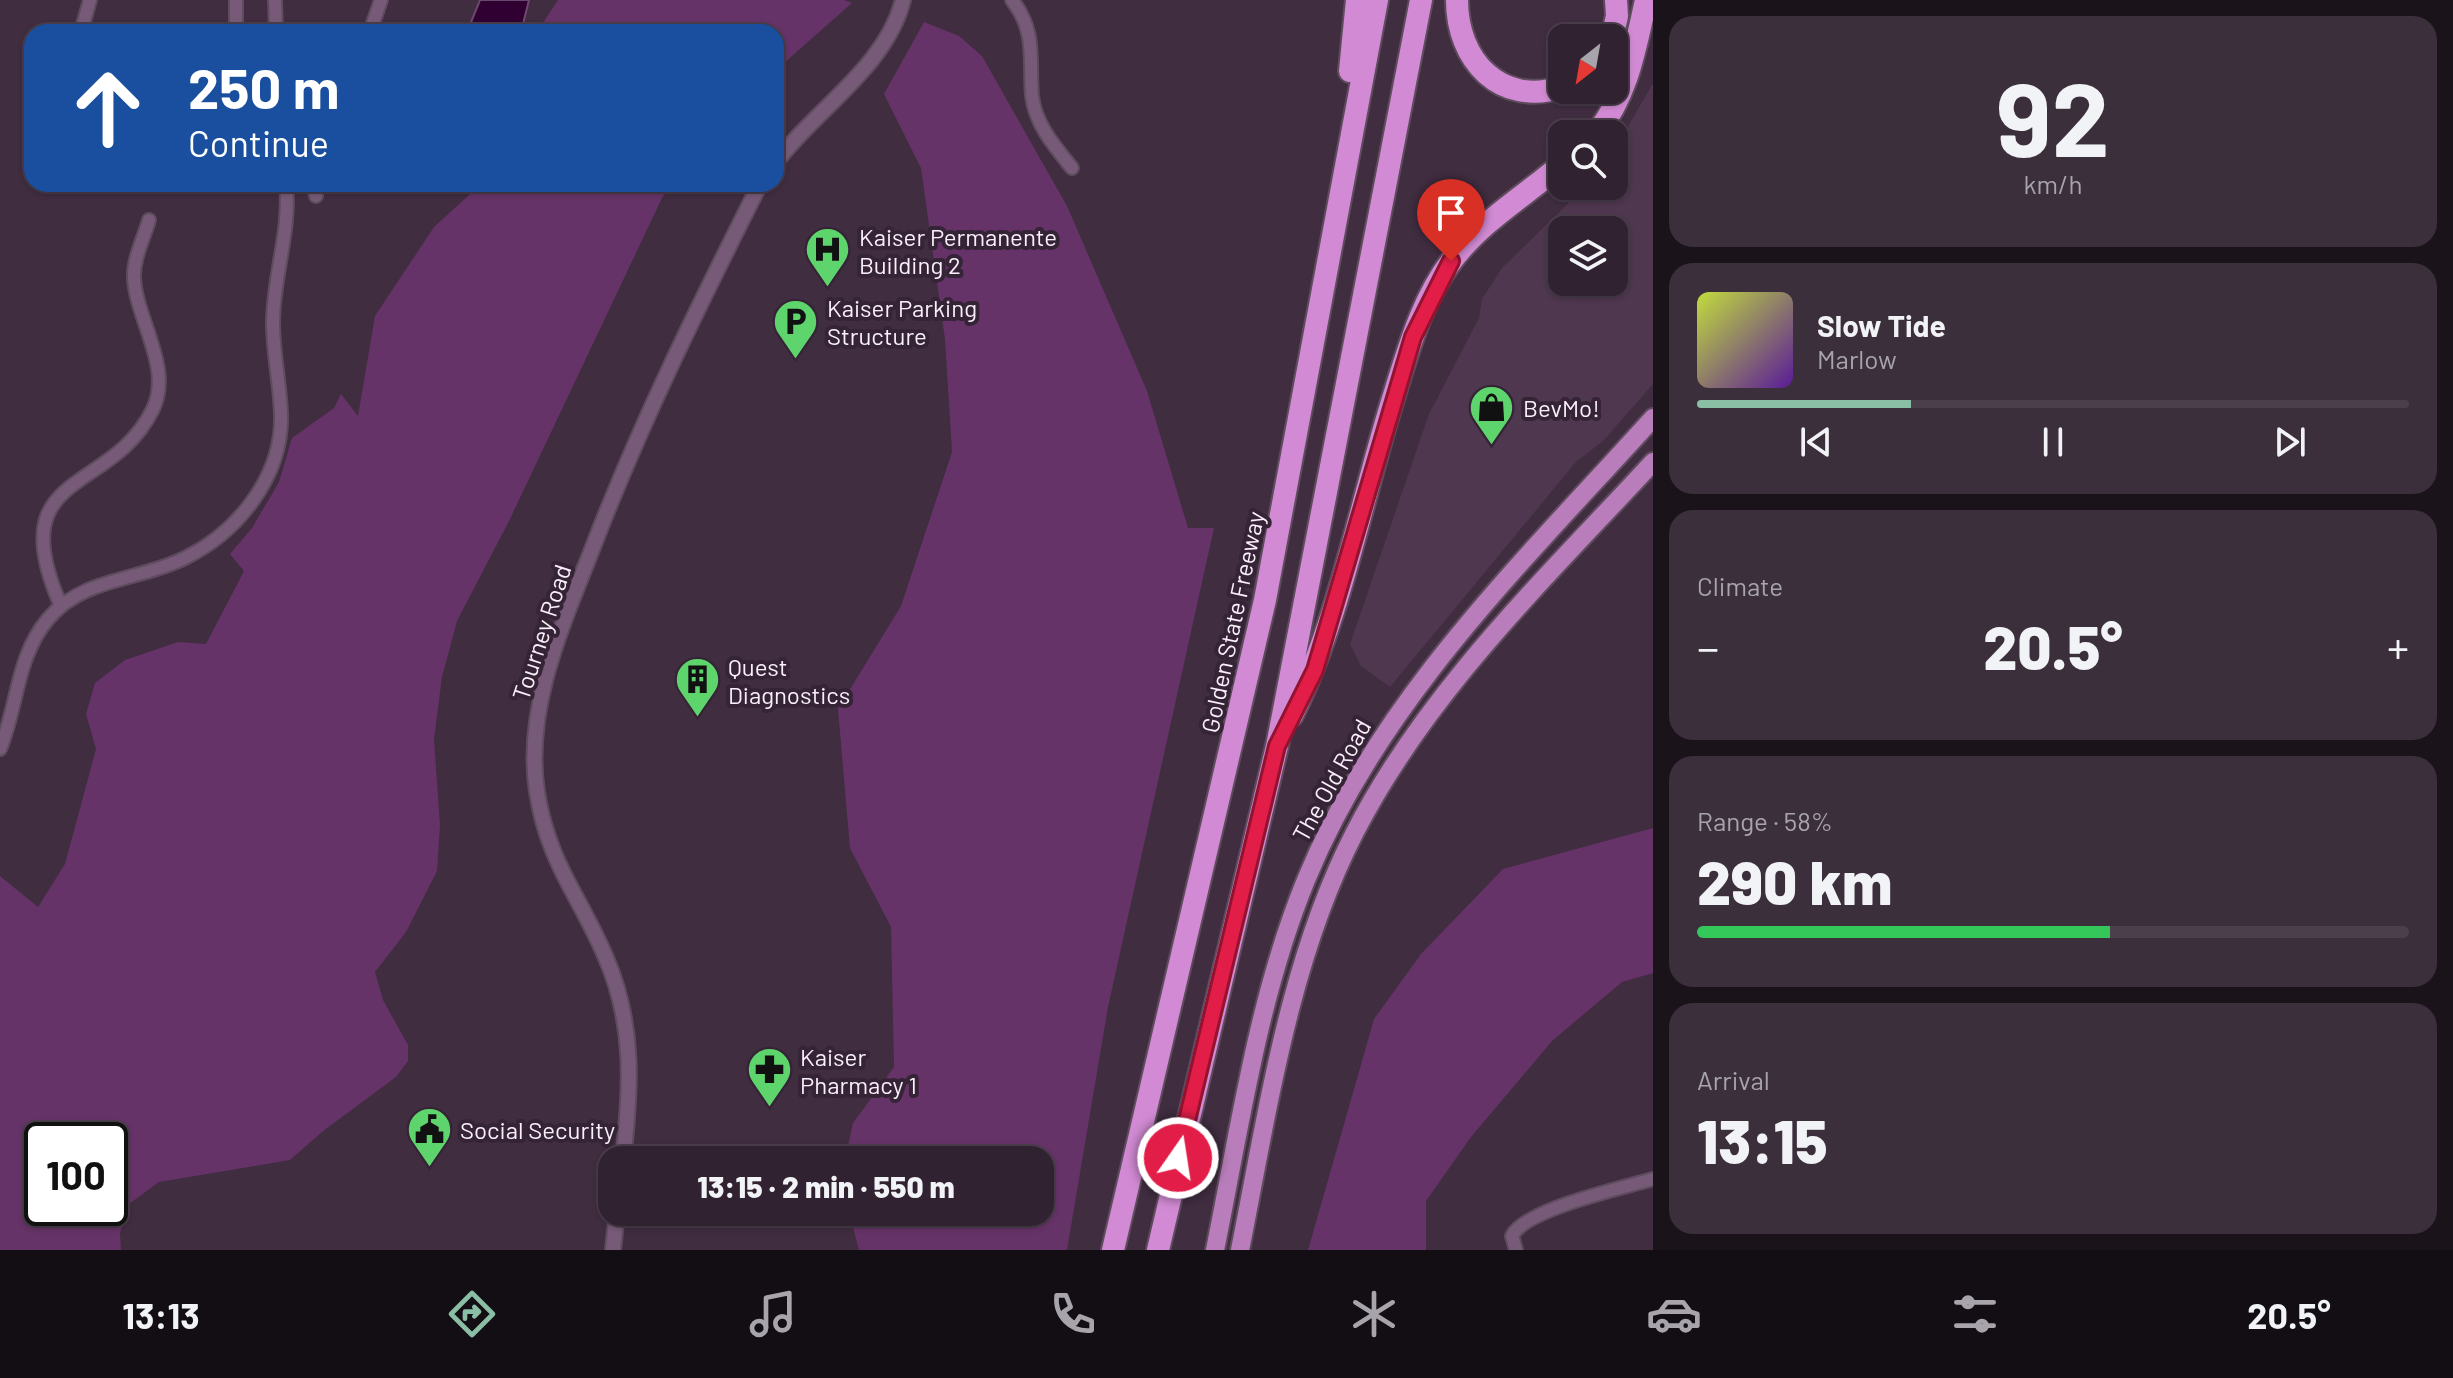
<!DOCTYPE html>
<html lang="en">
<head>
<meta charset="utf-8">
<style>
  :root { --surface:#302230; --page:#3c2f3c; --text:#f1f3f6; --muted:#a8a4ab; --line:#4b3f4c; --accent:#8abfa5 }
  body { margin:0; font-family:Barlow,sans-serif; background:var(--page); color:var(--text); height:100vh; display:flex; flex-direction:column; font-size:30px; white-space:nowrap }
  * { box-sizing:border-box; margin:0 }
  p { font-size:26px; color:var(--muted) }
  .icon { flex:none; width:44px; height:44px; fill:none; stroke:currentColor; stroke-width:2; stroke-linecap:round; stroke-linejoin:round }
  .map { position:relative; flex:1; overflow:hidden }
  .drawer { display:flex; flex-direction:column; gap:16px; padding:16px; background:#1a131a; width:800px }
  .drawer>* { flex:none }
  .banner { position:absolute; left:24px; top:24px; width:760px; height:168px; border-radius:24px; box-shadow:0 2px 6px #0004,0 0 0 2px var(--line); background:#1a4fa0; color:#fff; overflow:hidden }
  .needle { width:52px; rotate:211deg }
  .buttons { position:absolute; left:1548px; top:24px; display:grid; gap:16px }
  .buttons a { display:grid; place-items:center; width:80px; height:80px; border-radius:16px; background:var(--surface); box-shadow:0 2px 6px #0004,0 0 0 2px var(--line); font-size:40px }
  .speed { position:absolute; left:24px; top:1122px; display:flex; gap:16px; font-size:40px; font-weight:700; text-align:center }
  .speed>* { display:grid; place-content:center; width:104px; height:104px; border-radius:50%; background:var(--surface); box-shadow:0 2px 6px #0004,0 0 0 2px var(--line); line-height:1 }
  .speed .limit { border:4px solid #111; border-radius:12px; background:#fff; color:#111 }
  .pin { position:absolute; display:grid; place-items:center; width:68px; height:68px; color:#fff; margin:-82px -34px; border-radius:50% 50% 50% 0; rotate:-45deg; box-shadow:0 0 8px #0007 }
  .pin .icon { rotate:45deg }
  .me { position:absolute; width:88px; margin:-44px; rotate:13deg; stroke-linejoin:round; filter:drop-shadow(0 0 6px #0008) }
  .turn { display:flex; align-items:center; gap:28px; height:168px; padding:0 32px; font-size:36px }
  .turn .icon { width:104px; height:104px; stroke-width:2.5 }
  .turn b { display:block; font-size:56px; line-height:68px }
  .big { font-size:60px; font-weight:800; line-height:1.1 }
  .drawer .widget { flex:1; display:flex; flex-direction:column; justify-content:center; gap:12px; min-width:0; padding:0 28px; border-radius:24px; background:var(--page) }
  .drawer .dial { align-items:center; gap:0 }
  .dial b { font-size:104px; line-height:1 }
  .song { display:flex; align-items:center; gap:24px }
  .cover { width:96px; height:96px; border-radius:12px; background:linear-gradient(135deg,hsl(70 70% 55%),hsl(270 70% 35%)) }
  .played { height:8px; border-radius:4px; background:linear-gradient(90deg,var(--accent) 30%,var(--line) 30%) }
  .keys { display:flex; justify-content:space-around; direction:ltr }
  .heat { display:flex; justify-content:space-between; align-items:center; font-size:44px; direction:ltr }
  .charge { height:12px; border-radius:6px; background:linear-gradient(90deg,#34c759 58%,var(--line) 0) }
  .trip { position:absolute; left:598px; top:1146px; width:456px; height:80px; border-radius:24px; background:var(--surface); box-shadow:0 2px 6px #0004,0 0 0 2px var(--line); font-weight:800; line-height:80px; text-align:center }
  .menu { display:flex; height:128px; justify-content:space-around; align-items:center; background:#130e13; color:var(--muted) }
  .menu .icon { width:56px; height:56px }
  .menu .current { color:var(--accent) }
  .menu b { font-size:36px; color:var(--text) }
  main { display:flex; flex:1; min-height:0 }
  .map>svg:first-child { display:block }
  .built { fill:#4e374f; fill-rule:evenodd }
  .green { fill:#653367; fill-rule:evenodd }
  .water { fill:#300032; stroke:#6d486e; stroke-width:2 }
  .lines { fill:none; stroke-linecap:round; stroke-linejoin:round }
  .minor-casing { stroke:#5e4c5e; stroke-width:16 }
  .tertiary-casing { stroke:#5e4c5e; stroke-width:18 }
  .primary-casing { stroke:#5e4c5e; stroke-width:22 }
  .motorway-casing { stroke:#5e4c5e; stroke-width:26 }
  .minor { stroke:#775a78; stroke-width:12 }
  .tertiary { stroke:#775a78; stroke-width:14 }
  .primary { stroke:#b87dba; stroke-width:18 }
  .motorway { stroke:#d18ad3; stroke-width:22 }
  .route-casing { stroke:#92132f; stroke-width:20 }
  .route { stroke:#e11d48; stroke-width:14 }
  .labels { text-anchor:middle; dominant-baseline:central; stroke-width:8; stroke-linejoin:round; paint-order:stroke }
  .poi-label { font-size:24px; fill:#fbeffb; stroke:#352336; text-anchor:start }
  .street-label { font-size:24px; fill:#fbeffb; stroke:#352336 }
</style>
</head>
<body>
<main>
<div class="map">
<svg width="1653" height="1250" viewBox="0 0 1653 1250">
  <rect width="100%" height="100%" fill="#402d40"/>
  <path class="built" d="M1653,83V384L1603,441L1576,462L1390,687L1361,666L1350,644L1429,414L1479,318L1482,299L1502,268L1586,186H1614V151ZM1562,230H1614V282H1562Z"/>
  <path class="green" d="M558,0H844L852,3L776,70V32H537Z
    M924,22L959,36L982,56L1067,206L1147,391L1188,528H1214L1108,1007L1067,1250H859L849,1212H1040V1160H845L853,1123L894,1067L891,927L850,848L838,709L901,606L952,452L945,339L921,168L884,94Z
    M481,184H673L662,198L509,521L457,621L442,677L434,739L440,825L437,871L406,932L375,972L383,1000L408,1045V1061L396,1077L323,1131L290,1160L159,1182L129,1204L120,1233L121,1250H0V876L38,907L65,864L96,749L86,714L95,683L125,660L178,642L206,644L244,571L230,554L252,528L279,482L292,438L334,408L341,394L358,416L375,316L434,227ZM42,1140H110V1208H42Z
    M1653,828V973L1622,982L1552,1041L1471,1137L1426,1201V1250H1308L1374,1019L1421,954L1503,869Z"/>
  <path class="water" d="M480,0H529L521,32H467Z"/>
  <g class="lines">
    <defs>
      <path id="minor" d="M275,0L276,32
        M1012,0C1037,32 1029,59 1032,96C1035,124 1055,147 1072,168
        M81,32L90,0
        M236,32V0
        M370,32L381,0
        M313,184L316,196
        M61,606C0,468 111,496 153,409C173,368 136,319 134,278C133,259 144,238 149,220
        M0,749C18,706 16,657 48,619C83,577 139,581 185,558C238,532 283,476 281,414C280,384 273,353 273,323C273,276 291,231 286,184
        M1516,1250L1512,1236C1525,1209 1623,1188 1653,1179"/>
      <path id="tertiary" d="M776,162C816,109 886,67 903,0
        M623,1160C631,1089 635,1025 606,958C580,896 548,863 537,792C524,707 563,624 593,547C641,422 700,303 760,184
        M613,1250L617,1212"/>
      <path id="primary" d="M1215,1250C1240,1127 1258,997 1306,880C1380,699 1524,561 1653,418
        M1240,1250C1268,1110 1289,960 1355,832C1428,690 1546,578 1653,462"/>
      <path id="motorway" d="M1457,0C1457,60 1500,107 1562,87
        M1612,38L1617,16L1616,0
        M1350,71L1357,0
        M1596,134C1628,94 1635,49 1646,0
        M1292,715C1342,614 1361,499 1395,392C1409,347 1423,297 1453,259C1482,221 1526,195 1562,164
        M1113,1250L1265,600L1377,0
        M1158,1250L1277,746L1421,0"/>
    </defs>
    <use href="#minor" class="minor-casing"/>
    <use href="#tertiary" class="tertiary-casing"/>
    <use href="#primary" class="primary-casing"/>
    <use href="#motorway" class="motorway-casing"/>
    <use href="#minor" class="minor"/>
    <use href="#tertiary" class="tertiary"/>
    <use href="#primary" class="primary"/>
    <use href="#motorway" class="motorway"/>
  </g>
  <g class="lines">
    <defs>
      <path id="route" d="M1178,1158L1277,746L1315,670L1413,337L1451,261"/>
    </defs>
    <use href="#route" class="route-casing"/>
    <use href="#route" class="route"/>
  </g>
  <defs>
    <symbol id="hospital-pin" viewBox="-11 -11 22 30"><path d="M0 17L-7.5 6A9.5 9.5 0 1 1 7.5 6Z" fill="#5ed56c" stroke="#352336"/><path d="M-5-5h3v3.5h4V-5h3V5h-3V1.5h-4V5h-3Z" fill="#111"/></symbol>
    <symbol id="parking-pin" viewBox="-11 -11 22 30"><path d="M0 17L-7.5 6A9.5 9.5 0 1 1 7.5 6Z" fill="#5ed56c" stroke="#352336"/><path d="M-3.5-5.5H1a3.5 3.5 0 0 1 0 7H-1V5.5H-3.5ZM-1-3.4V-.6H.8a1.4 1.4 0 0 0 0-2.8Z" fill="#111"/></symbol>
    <symbol id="shop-pin" viewBox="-11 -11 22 30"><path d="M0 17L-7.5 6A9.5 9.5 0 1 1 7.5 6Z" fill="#5ed56c" stroke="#352336"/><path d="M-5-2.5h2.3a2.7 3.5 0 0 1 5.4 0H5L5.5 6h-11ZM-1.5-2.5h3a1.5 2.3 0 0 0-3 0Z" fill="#111"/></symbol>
    <symbol id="building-pin" viewBox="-11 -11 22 30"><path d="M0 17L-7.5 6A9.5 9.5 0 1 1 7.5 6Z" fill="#5ed56c" stroke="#352336"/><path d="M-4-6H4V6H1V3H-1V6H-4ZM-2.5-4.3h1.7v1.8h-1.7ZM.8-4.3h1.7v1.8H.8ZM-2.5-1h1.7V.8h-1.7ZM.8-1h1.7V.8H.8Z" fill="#111"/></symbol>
    <symbol id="pharmacy-pin" viewBox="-11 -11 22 30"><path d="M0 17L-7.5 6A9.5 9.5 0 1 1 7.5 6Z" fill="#5ed56c" stroke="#352336"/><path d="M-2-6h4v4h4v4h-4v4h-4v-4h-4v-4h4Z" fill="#111"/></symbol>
    <symbol id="civic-pin" viewBox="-11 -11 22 30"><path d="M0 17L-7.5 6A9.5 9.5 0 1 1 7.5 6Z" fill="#5ed56c" stroke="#352336"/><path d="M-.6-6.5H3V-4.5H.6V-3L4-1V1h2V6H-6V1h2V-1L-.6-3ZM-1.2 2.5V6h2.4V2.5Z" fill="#111"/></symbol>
  </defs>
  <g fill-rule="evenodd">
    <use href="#hospital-pin" x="802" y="224" width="51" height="69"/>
    <use href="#parking-pin" x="770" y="296" width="51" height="69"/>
    <use href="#shop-pin" x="1466" y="382" width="51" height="69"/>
    <use href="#building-pin" x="672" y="654" width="51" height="69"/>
    <use href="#pharmacy-pin" x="744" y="1044" width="51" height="69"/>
    <use href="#civic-pin" x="404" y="1104" width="51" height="69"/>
  </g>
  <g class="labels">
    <g class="poi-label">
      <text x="859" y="236">Kaiser Permanente<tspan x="859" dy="28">Building 2</tspan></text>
      <text x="827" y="307">Kaiser Parking<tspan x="827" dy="28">Structure</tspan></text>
      <text x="1523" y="407">BevMo!</text>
      <text x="728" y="666">Quest<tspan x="728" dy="28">Diagnostics</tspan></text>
      <text x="800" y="1056">Kaiser<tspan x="800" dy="28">Pharmacy 1</tspan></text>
      <text x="460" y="1129">Social Security</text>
    </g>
    <g class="street-label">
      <text transform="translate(1232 622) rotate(-78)">Golden State Freeway</text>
      <text transform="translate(541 632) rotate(-72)">Tourney Road</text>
      <text transform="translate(1331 780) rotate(-61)">The Old Road</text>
    </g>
  </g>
</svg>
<div class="buttons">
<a><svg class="needle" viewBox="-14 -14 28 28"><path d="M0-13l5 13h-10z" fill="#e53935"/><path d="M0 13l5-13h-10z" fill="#a8a4ab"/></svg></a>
<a><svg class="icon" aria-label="search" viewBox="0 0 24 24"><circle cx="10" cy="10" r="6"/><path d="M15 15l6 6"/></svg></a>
<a><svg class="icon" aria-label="layers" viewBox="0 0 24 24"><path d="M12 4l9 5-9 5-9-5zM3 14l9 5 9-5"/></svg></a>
</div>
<div class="speed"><div class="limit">100</div></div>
<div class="pin" style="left:1451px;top:261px;background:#d93025"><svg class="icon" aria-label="arrive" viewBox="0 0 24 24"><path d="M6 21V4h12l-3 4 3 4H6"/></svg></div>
<svg class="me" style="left:1178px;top:1158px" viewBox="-20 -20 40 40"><circle r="17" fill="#e11d48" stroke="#fff" stroke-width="3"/><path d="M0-11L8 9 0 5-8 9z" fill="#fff"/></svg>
<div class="trip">13:15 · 2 min · 550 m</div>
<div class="banner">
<div class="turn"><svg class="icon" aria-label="ahead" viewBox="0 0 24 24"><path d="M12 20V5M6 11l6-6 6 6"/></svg><div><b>250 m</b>Continue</div></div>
</div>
</div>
<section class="drawer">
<div class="widget dial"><b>92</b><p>km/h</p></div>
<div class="widget">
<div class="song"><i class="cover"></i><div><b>Slow Tide</b><p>Marlow</p></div></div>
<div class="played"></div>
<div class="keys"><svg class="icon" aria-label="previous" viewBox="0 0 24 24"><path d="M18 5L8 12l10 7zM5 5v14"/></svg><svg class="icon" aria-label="pause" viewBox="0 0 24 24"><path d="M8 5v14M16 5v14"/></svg><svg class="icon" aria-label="next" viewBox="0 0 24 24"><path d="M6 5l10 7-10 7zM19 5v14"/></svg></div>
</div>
<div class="widget"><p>Climate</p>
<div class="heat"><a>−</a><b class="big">20.5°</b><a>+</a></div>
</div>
<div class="widget"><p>Range · 58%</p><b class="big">290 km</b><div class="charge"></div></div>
<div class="widget"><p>Arrival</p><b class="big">13:15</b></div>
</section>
</main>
<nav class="menu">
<b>13:13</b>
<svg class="icon current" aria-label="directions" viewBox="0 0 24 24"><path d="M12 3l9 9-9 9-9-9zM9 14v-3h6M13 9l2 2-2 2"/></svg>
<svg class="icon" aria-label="music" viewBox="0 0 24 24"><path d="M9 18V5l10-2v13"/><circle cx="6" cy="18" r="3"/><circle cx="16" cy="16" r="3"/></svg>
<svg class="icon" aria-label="phone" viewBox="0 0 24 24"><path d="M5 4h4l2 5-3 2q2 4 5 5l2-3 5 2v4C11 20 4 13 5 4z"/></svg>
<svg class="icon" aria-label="climate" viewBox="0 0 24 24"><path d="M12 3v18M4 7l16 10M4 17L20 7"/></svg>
<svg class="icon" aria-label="car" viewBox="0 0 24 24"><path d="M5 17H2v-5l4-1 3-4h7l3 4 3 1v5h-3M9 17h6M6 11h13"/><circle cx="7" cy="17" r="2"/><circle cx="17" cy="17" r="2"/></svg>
<svg class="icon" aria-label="filters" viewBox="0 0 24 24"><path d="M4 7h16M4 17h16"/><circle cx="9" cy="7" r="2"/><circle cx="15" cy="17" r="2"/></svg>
<b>20.5°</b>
</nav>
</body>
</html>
